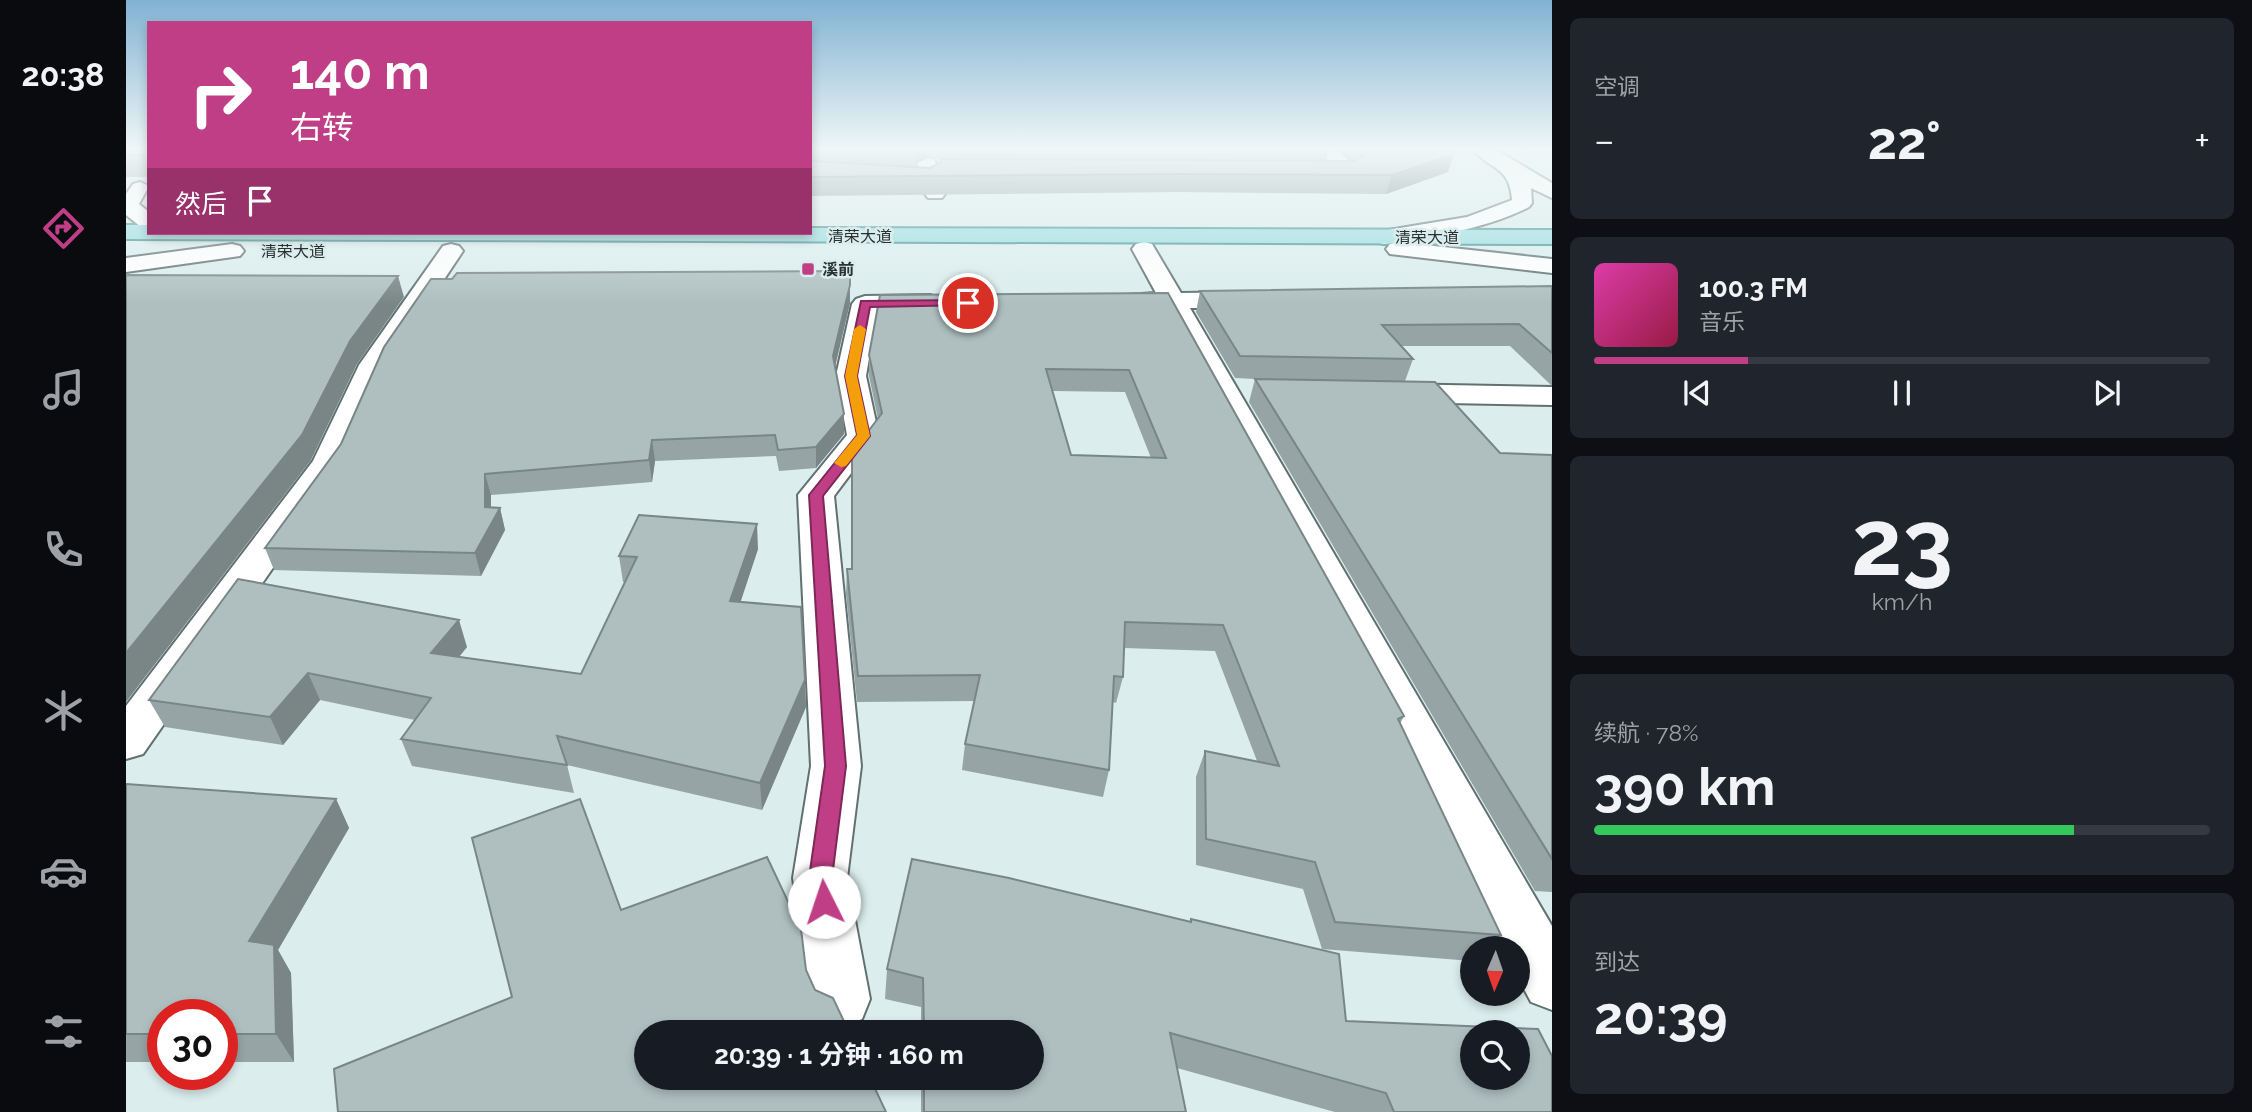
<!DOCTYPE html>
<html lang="zh">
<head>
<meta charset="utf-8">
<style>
  :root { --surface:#171b24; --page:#20242c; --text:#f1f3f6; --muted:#9ea1a6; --line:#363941; --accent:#c03e86 }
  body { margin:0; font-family:Raleway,"Noto Sans SC",sans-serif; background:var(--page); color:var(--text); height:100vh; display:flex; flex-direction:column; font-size:26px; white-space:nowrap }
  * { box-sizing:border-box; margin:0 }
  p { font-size:23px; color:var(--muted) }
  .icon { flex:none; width:38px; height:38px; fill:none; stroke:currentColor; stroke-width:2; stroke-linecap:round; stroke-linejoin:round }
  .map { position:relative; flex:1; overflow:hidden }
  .panel { display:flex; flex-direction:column; gap:18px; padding:18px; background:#0d0f14; width:700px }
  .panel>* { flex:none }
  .hud { position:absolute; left:21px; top:21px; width:665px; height:214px; border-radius:0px; box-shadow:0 4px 10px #0003; background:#c03e86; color:#fff; overflow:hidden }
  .needle { width:46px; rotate:182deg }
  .tools { position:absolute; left:1334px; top:936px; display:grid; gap:14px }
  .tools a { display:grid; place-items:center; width:70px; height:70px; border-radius:50%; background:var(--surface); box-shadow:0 4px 10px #0003; font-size:35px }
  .speed { position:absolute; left:21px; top:999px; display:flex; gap:14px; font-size:35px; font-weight:700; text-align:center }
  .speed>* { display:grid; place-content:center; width:91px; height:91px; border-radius:50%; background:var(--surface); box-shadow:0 4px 10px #0003; line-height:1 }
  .speed .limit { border:10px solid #d22; background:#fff; color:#111 }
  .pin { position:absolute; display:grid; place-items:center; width:60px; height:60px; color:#fff; margin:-30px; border:4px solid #fff; border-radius:50%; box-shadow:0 2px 7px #0007 }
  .me { position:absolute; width:77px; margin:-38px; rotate:356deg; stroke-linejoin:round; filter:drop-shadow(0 0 5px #0008) }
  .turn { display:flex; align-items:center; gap:24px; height:147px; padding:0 28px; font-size:32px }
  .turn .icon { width:91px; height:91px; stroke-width:2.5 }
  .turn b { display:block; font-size:49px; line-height:60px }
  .then { display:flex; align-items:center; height:66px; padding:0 28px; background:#0003; gap:14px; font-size:26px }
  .big { font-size:52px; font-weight:700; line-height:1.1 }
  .panel .widget { flex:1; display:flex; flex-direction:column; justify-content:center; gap:10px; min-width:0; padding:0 24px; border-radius:10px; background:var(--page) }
  .panel .dial { align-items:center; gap:0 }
  .dial b { font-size:91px; line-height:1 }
  .song { display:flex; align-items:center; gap:21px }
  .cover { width:84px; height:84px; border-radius:10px; background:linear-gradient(135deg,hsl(320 70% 55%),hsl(340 70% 35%)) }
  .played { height:7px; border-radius:4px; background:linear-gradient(90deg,var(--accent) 25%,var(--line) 25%) }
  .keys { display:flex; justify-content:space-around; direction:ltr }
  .heat { display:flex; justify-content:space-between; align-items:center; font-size:38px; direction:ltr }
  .charge { height:10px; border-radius:5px; background:linear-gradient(90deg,#34c759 78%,var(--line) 0) }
  .trip { position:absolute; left:508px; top:1020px; width:410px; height:70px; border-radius:35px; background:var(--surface); box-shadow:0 4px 10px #0003; font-weight:700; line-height:70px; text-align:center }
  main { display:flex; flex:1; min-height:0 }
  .dock { display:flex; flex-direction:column; width:126px; justify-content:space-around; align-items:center; background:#090b0e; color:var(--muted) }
  .dock .icon { width:49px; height:49px }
  .dock .selected { color:var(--accent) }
  .dock b { font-size:32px; color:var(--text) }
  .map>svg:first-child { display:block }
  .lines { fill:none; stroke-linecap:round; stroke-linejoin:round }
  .minor-casing { stroke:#617071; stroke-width:4 }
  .major-casing { stroke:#449194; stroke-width:4 }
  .minor { fill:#fff; fill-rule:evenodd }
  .major { fill:#97dcdf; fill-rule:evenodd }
  .wall { fill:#96a4a5; fill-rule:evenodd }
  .shaded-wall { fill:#7a8686 }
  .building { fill:#afbfc0; stroke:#7a8686; stroke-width:2; fill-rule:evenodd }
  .route { fill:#c03e86; stroke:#7d2857; stroke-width:2 }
  .slow { fill:#f59e0b }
  .poi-dot { fill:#c03e86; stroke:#dbeded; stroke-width:2.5 }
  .labels { text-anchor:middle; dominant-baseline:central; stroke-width:5; stroke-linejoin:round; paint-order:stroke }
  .far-street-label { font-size:16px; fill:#2a3131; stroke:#dbeded }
  .far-poi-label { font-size:16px; font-weight:bold; fill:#2a3131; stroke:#dbeded; text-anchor:start }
</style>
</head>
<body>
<main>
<nav class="dock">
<b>20:38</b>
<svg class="icon selected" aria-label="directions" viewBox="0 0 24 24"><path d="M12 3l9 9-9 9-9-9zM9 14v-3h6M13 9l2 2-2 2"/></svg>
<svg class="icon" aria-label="music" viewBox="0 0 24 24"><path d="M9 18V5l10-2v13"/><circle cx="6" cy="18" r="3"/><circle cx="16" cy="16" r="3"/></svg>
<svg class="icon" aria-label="phone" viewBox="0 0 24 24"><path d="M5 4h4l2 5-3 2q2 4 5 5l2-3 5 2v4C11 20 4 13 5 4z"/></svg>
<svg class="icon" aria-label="climate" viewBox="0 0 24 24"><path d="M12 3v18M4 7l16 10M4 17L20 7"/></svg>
<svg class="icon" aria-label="car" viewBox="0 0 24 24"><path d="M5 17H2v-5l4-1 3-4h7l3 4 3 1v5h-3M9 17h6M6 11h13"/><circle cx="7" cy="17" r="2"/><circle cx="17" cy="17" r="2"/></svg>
<svg class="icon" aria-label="filters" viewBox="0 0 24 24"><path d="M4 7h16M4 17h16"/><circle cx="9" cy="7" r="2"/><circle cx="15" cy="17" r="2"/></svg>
</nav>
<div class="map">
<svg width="1426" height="1112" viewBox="0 0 1426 1112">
  <rect width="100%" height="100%" fill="#dbeded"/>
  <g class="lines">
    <defs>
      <path id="minor" d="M787,148H805L819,194L816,198H802L799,194Z
        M1189,148H1209L1234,170L1224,176L1177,173L1175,169L1177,165L1206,164Z
        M1345,148H1367L1426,183V198L1405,188L1406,203L1403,207C1357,230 1308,236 1258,244L1250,242L1247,237L1250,232L1341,217L1386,200C1384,165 1363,170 1345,148Z
        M14,182L23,186L13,204L23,212V228L15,227L0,215V194L7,184Z
        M1018,242L1026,244L1055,293L1123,292L1132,295L1136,300L1132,305L1123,308H1064L1426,926V1010L1405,1002L1391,976V948H1377L1038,308L985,306L981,301L985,296L1030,293L1006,249L1010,244Z
        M1272,242L1426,259V273L1264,254L1260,249L1264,244Z
        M106,244L114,246L118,251L114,256L0,272V258Z
        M325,244L333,246L337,251L261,365L220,463L17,754L0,759V706L187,461L233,365L317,246Z
        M804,295L813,298L817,303L813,308L751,312L740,376L753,436L708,496L735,766L721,878L744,999L736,1019L714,1028L692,1019L684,999L667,878L685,766L672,495L721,435L710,376L726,304L730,299L739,296Z
        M1267,384L1426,387V405L1267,402L1256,399L1252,393L1256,387Z"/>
      <path id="major" d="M0,225H23V233H684V228L1426,230V244L0,239Z"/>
    </defs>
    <use href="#minor" class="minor-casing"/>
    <use href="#major" class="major-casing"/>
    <use href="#minor" class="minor"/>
    <use href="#major" class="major"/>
  </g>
  <path class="wall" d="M0,148H23V177H0Z
    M684,148H1203L1200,160H1226L1212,148H1318L1322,172L1260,194L1052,192L684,196ZM800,159H816L815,162L804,168L789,167L791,163Z
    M326,279L724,303L709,367L718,414V434L690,468L653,471L650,456L529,461L526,482L365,495V507L374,508L379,530L355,576L148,570L139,548L215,444Z
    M1426,286V386L1384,346H1276L1287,359L1279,381L1374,453L1426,455V892L1409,891L1123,402L1129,379L1109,378L1070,312L1074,291Z
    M1042,293L1278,716L1274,724L1375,935L1366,948H1346V961L1196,949L1177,889L1070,865V777L1079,751L1131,761L1089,651L998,648L997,677L990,703L987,702L983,770L977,797L836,770L839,744L848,701L731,702L720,594L721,569H726L752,419L743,376V355ZM927,391L999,392L1025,458L945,455Z
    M632,549L614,602L679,680L680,707L636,810L441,765L448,793L286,766L275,739L289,720L194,700L157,745L39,727L23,700L341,647L333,657L455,674L499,582H497L493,556Z
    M0,784L210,799L223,828L152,950L165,973L168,1062H96V1015H37V1062H0Z
    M1065,919L1220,1021L1426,1112H1209L1051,1068L1060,1112H795V1078H905V1032H795V1007L759,999L761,969L1064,922Z"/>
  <path class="shaded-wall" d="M791,148H801L800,159L791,163L789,169Z
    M1328,154L1322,172L1260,194L1266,175Z
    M272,276L278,297L231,364L185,460L0,702V653L224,341Z
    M724,285V303L707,375V356Z
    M718,414V434L690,468V447Z
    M526,440L529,461L526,482L523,460Z
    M359,474L365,495V525L374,508L379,530L355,576L349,553L359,507Z
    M631,524L632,549L606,628L604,601Z
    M333,620L341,647L314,680L305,653Z
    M182,673L194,700L157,745L144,717Z
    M679,680L680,707L636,810L634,783Z
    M210,799L223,828L152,950L165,973L168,1062L150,1034L123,941Z"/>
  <path class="building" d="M0,148H23V155H0Z
    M741,148H791L789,151Z
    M1237,148H1318L1328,154L1266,175L1055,174L684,177V161L804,168L815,162L816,159L1229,161L1242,152Z
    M724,271V285L707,356L718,414L690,447L652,450L649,435L526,440L523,460L359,474V507L374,508L349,553L139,548L215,444L258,347L305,279H326L331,273Z
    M0,275L272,276L224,341L176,435L0,653Z
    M1426,286V353L1393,324L1256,325L1287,359L1114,356L1074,291Z
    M1042,293L1278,716L1272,719L1375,935L1209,922L1189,862L1080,839L1079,751L1153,766L1097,625L999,622L997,677L988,676L983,770L839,744L854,675L732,676L721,569H726V453L756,413L743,355L754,295ZM920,369L1003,370L1040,458L945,455Z
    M1129,379L1309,382L1374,453L1426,455V859Z
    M513,515L631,524L604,601L675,607L679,680L634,783L431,736L441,765L275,739L305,698L182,673L144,717L23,700L112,579L333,620L305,653L455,674L511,557L493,556Z
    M0,784L210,799L123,941L148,945L150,1034H96V1015H37V1034H0Z
    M454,799L495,910L641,857L675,929L680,970L689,990L707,998L723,1032H520V1078H744L760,1112H212L208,1069L386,997L346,838Z
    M786,859L883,878L1065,922V919L1213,954L1220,1021L1412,1029L1426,1056V1112H1268L1260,1093L1044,1033L1060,1112H798V1078H905V1032H798L797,978L761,969ZM1346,1032H1391V1078H1346Z"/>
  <linearGradient id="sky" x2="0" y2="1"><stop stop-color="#82b2d2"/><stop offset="0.49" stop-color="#eff7f7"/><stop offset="1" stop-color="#eff7f7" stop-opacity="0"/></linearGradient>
  <rect width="1426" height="304" fill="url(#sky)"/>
  <path class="route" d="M842,300H845V305L744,307L731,376L744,436L697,496L720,766L706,878L710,902L706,909L698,912L690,909L683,878L699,766L683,495L731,435L719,376L735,301Z"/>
  <path class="slow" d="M734,325L740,329L731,376L744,436L720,466L715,467L708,463L731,435L719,376L728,329Z"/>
  <rect class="poi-dot" x="675" y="262" width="14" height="14" rx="3.5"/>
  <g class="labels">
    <g class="far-street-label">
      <text x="734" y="236">清荣大道</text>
      <text x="1301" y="237">清荣大道</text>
      <text x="167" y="251">清荣大道</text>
    </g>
    <g class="far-poi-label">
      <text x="696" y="269">溪前</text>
    </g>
  </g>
</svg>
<div class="tools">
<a><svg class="needle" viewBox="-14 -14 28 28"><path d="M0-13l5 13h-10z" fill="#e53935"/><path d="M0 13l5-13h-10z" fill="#9ea1a6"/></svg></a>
<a><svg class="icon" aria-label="search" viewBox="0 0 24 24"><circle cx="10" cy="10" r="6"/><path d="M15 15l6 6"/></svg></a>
</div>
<div class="speed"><div class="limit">30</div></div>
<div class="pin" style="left:842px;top:303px;background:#d93025"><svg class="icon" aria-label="arrive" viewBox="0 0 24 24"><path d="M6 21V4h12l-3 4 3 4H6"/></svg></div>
<svg class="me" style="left:698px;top:902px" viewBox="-20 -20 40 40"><circle r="19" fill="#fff"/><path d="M0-13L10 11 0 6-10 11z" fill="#c03e86"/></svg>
<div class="trip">20:39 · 1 分钟 · 160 m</div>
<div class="hud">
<div class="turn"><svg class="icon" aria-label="right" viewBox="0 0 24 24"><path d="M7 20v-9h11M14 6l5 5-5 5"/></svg><div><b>140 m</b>右转</div></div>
<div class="then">然后<svg class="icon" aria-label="arrive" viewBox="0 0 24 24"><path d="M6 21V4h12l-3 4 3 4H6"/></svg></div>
</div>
</div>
<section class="panel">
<div class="widget"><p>空调</p>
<div class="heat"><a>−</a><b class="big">22°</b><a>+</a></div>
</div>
<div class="widget">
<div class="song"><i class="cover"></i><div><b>100.3 FM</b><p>音乐</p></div></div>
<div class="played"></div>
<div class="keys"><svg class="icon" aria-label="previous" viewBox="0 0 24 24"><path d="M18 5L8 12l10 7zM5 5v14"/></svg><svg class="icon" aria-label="pause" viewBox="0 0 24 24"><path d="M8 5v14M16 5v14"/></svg><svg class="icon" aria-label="next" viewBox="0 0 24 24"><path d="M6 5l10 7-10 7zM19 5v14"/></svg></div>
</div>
<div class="widget dial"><b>23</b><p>km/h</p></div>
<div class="widget"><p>续航 · 78%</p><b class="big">390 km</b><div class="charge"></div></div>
<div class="widget"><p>到达</p><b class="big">20:39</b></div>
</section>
</main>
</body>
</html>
